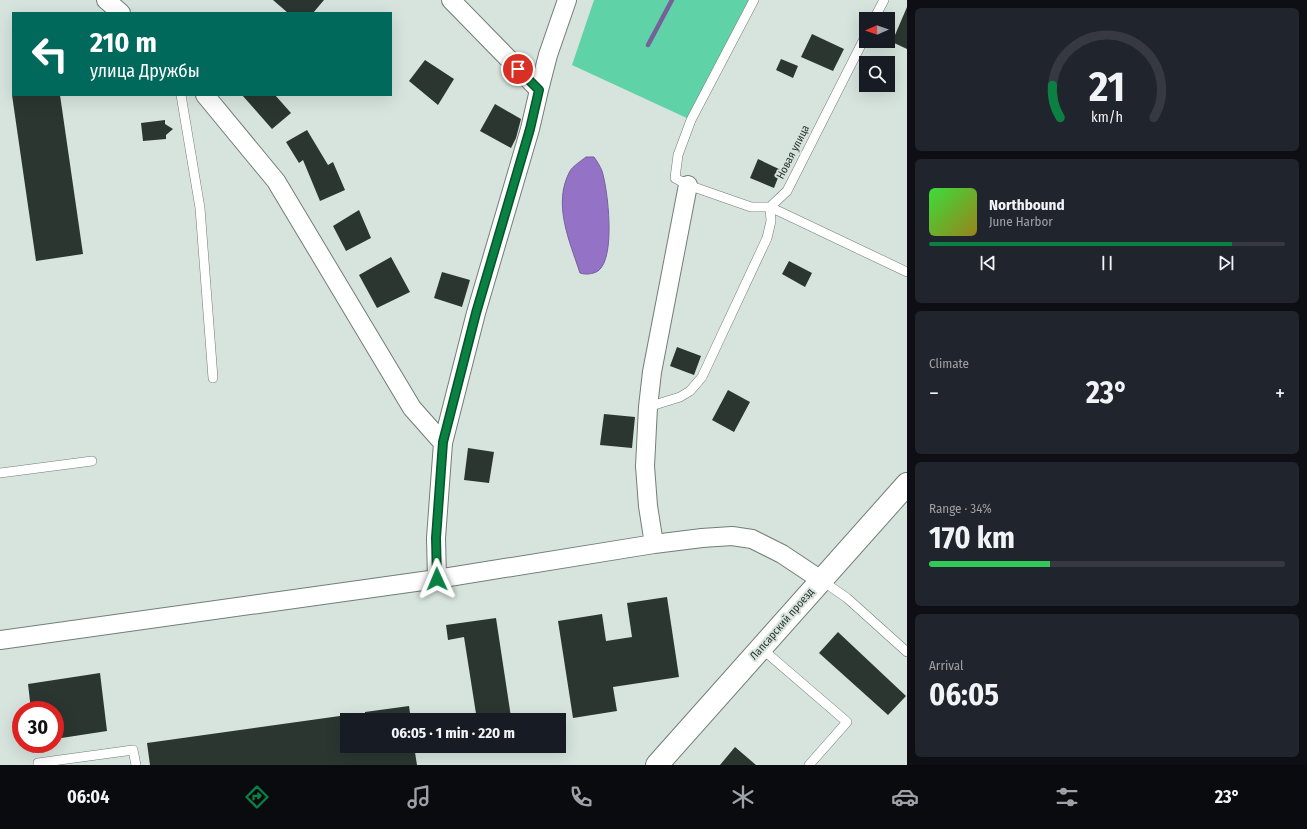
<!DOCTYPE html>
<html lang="en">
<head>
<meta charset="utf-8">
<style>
  :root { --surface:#171b24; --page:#20242c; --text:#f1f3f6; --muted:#9ea1a6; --line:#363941; --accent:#0b8043 }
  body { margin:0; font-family:"Fira Sans Condensed",sans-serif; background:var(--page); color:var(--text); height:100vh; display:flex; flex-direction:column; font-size:15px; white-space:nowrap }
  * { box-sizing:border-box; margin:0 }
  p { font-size:13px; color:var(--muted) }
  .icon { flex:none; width:22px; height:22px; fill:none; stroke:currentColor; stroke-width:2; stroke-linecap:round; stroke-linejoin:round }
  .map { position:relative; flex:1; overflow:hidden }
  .panel { display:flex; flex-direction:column; gap:8px; padding:8px; background:#0d0f14; width:400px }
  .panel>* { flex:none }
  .banner { position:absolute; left:12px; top:12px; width:380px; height:84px; border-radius:0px; box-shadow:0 4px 16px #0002; background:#00695c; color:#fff; overflow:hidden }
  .needle { width:26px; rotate:268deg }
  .fabs { position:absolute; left:859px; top:12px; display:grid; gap:8px }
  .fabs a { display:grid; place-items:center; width:36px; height:36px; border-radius:0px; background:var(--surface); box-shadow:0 4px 16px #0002; font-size:20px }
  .speed { position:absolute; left:12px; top:701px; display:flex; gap:8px; font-size:20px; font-weight:700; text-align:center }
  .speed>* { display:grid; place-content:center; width:52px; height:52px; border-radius:50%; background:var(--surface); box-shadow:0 4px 16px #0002; line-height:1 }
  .speed .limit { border:6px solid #d22; background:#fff; color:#111 }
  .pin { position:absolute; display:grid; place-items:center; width:34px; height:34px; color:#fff; margin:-17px; border:2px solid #fff; border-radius:50%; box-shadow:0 1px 4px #0007 }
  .me { position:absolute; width:44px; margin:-22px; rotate:359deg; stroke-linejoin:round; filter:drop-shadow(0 0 3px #0008) }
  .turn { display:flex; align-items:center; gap:14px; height:84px; padding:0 12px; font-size:18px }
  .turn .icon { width:52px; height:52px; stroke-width:2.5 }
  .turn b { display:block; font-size:28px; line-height:34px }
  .big { font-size:30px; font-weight:700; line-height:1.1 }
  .panel .widget { flex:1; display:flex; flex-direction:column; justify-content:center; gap:6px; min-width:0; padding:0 14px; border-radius:6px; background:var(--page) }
  .panel .dial { align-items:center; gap:0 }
  .dial svg { height:104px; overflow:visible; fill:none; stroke:var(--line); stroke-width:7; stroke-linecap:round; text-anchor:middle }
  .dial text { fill:var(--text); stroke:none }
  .song { display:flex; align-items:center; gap:12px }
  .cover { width:48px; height:48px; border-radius:6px; background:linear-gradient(135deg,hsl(120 70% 55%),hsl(50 70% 35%)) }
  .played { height:4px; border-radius:2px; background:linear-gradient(90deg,var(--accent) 85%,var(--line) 85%) }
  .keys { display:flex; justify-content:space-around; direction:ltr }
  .heat { display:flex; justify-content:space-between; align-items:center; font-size:22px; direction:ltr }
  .charge { height:6px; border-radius:3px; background:linear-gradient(90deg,#34c759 34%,var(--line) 0) }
  .trip { position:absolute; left:340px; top:713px; width:226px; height:40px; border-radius:0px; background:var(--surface); box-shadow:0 4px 16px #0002; font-weight:700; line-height:40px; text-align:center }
  .menu { display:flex; height:64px; justify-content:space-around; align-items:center; background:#090b0e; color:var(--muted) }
  .menu .icon { width:28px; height:28px }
  .menu .on { color:var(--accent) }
  .menu b { font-size:18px; color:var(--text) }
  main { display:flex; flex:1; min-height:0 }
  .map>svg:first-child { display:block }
  .green { fill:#60d2a7 }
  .water { fill:#9473c7; stroke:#75609a }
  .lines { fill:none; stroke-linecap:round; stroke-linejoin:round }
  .stream { stroke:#75609a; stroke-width:4.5 }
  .building { fill:#2b3631 }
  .service-casing { stroke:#717e78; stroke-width:10 }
  .minor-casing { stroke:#717e78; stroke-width:20 }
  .tertiary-casing { stroke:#717e78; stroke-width:24 }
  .service { stroke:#fff; stroke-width:9 }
  .minor { stroke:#fff; stroke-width:18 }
  .tertiary { stroke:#fff; stroke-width:22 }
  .route-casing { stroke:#07532c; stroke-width:10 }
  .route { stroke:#0b8043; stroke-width:7 }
  .labels { text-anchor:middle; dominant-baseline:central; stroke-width:4; stroke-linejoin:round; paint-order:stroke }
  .street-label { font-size:11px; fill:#2e3431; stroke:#d6e4dd }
</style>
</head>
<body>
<main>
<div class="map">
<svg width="907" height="765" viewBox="0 0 907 765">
  <rect width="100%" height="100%" fill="#d6e4dd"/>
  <path class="green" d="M594,0H754L691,120L572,65Z"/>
  <path class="water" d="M586,157H594C597,161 600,166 602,171C608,190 616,258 598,271C593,274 586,275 580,273C570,242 552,204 570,171C573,166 581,161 586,157Z"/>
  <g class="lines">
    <path class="stream" d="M648,45L672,0"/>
  </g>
  <path class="building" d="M273,0H324L313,13H288Z
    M907,7V49L892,42Z
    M812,34L844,49L833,71L801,57Z
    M781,59L798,66L793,78L776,70Z
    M425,60L454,79L438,105L409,81Z
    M12,95H60L83,254L36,261Z
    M242,95H275L291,113L272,129Z
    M495,104L521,119L516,138L511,148L480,131Z
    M165,120V124L173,129L166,135V139L143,141L141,123Z
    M307,130L328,165L333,162L345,190L320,201L303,160L299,163L286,142Z
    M758,159L781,170L774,188L750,178Z
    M359,210L371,238L346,251L333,226Z
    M391,257L410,292L377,308L359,275Z
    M789,261L812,273L805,287L782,274Z
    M442,272L470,280L462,307L434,298Z
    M677,347L701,356L694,375L670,366Z
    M728,390L750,402L734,432L712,420Z
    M604,414L635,417L632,448L600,445Z
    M468,448L494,452L489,483L464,480Z
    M667,597L679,677L613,687L617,711L573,718L558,621L602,614L606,641L632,637L627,603Z
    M496,618L511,717L488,720H477L464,637L448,640L446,625Z
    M838,632L906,696L888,715L819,653Z
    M100,673L107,731L55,739V710H31L28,684Z
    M409,706L411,720H365V712Z
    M347,715V746H414L417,765H150L147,743Z
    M735,747L756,765H720Z"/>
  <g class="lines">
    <defs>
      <path id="service" d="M754,0L691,120L678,155L675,178L688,185L751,207H770L787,191L866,35
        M874,19L884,0
        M181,95L200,208L213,378
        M770,207L907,272
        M648,407L680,397L690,391L702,377L767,238L771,221L770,207
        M0,473L92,461
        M821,580L847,598L907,652
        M761,648L847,722L809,765
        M38,765V763L133,750L136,765"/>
      <path id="minor" d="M106,0L121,13
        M451,0L539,90
        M205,95L276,181L412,408L443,443
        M654,544L648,506L645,466L648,407L652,372L688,185
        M437,579L436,538L443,443L476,313L530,129L539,90L548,55L567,0
        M0,640L437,579L654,544L702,538L732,536L752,539L782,554L821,580"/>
      <path id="tertiary" d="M657,765L907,484"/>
    </defs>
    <use href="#service" class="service-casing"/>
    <use href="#minor" class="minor-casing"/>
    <use href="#tertiary" class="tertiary-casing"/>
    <use href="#service" class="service"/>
    <use href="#minor" class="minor"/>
    <use href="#tertiary" class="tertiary"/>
  </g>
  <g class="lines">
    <defs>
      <path id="route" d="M437,579L436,538L443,442L476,313L530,129L539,90L518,69"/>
    </defs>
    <use href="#route" class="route-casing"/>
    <use href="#route" class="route"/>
  </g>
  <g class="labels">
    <g class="street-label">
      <text transform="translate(793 152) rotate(-63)">Новая улица</text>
      <text transform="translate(782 624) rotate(-49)">Лапсарский проезд</text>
    </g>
  </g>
</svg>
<div class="fabs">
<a><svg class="needle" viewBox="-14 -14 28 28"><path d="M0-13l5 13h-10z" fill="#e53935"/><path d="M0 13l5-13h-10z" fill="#9ea1a6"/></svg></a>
<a><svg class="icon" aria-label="search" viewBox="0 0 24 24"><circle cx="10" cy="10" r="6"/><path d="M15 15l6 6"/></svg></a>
</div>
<div class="speed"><div class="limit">30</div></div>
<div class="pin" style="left:518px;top:69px;background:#d93025"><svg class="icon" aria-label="arrive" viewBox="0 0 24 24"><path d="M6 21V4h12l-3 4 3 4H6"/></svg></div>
<svg class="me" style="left:437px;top:579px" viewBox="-20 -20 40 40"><path d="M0-17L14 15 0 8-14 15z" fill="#0b8043" stroke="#fff" stroke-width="4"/></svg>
<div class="trip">06:05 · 1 min · 220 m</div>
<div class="banner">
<div class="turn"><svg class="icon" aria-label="left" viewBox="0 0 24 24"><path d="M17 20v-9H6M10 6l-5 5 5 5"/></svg><div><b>210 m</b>улица Дружбы</div></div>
</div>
</div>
<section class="panel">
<div class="widget dial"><svg viewBox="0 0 100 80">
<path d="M14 69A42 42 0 1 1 86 69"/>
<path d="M14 69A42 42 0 0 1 8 44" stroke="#0b8043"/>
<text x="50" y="56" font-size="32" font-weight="700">21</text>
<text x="50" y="72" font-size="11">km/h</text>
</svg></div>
<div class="widget">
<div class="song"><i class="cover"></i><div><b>Northbound</b><p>June Harbor</p></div></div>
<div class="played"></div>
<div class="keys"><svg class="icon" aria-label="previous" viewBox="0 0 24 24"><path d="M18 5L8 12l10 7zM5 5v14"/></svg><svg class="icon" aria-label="pause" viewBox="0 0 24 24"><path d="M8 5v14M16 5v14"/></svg><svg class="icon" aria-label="next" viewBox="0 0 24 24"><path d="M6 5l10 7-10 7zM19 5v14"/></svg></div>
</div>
<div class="widget"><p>Climate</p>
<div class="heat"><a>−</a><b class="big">23°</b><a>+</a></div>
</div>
<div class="widget"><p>Range · 34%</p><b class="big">170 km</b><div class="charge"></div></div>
<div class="widget"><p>Arrival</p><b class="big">06:05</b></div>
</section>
</main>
<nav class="menu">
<b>06:04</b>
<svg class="icon on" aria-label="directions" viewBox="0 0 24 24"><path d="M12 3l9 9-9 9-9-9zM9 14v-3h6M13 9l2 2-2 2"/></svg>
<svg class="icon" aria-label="music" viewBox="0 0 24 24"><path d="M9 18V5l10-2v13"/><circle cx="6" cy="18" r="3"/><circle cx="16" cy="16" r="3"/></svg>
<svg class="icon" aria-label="phone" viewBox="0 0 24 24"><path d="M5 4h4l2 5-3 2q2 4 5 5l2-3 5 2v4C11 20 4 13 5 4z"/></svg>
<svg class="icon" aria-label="climate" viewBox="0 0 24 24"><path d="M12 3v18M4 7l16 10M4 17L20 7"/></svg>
<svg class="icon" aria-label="car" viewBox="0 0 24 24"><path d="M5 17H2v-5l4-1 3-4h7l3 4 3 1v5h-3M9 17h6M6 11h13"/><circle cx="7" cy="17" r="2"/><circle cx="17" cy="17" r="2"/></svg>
<svg class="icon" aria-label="filters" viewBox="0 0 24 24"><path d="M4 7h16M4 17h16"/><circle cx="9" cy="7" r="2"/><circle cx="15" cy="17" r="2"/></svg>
<b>23°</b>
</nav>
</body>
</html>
